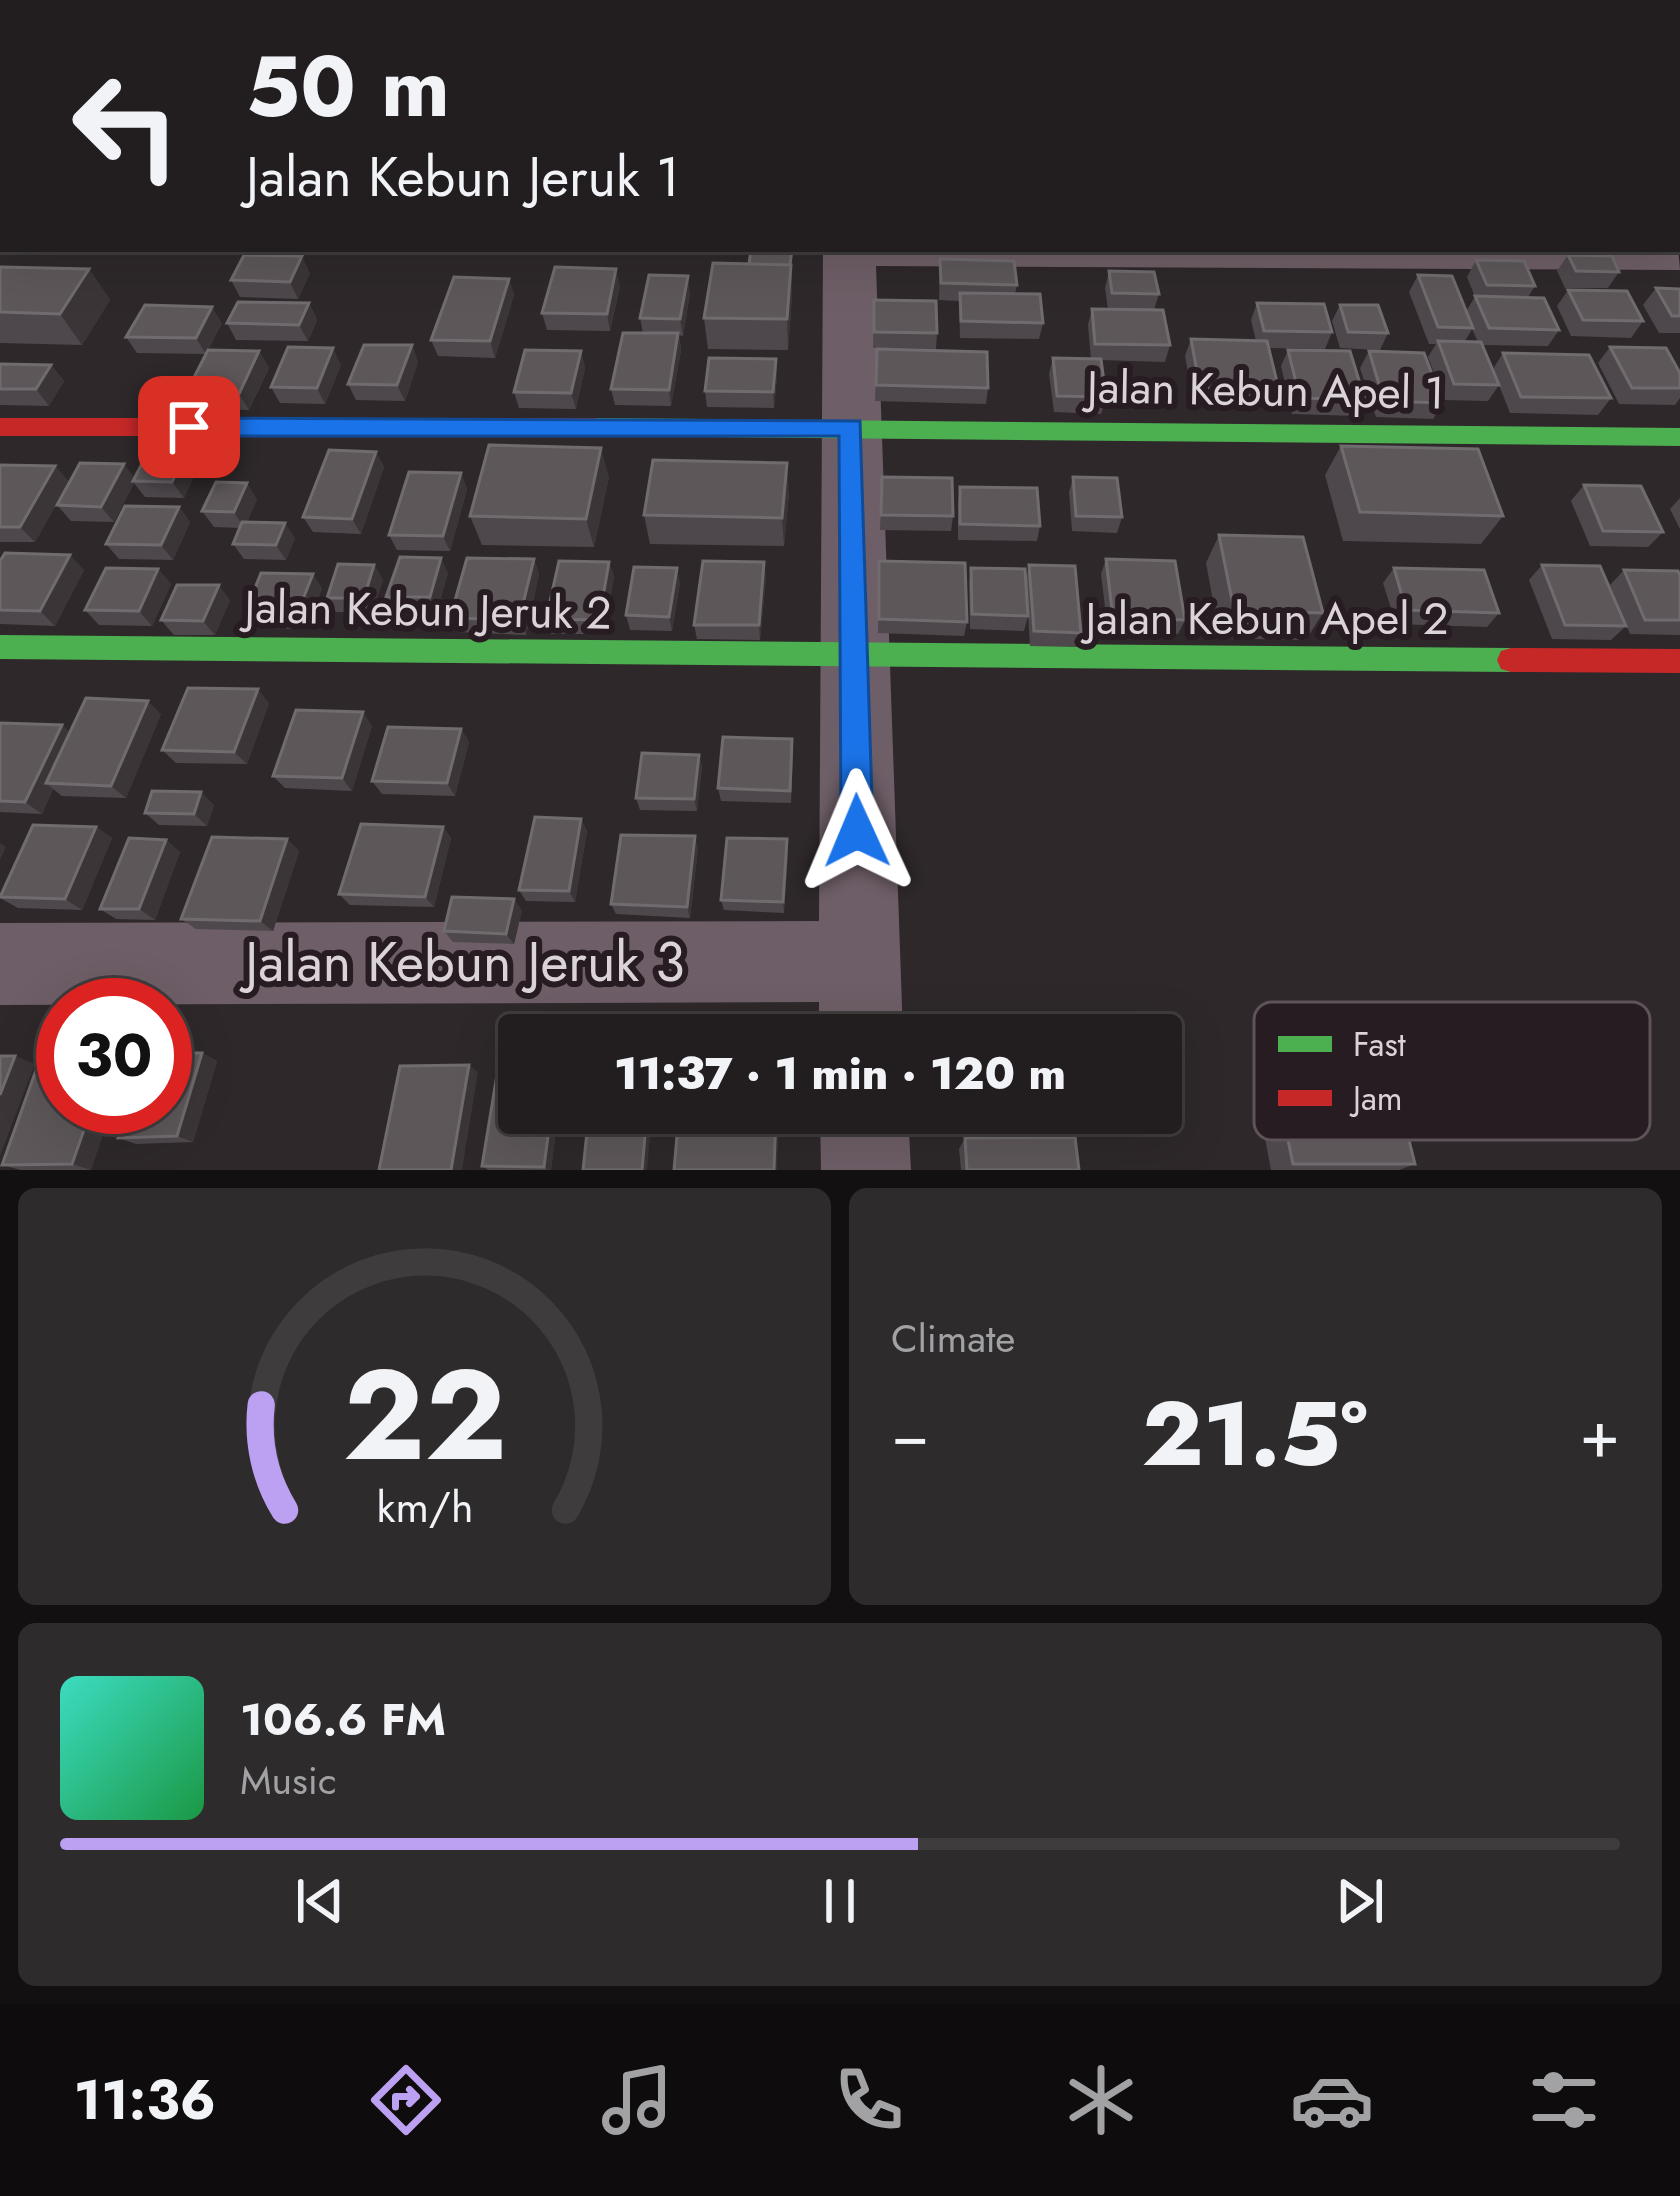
<!DOCTYPE html>
<html lang="en">
<head>
<meta charset="utf-8">
<style>
  :root { --surface:#221e20; --page:#2e2b2d; --text:#f1f3f6; --muted:#a2a2a5; --line:#3f3c3e; --accent:#bca0f2 }
  body { margin:0; font-family:Jost,sans-serif; background:var(--page); color:var(--text); height:100vh; display:flex; flex-direction:column; font-size:45px; white-space:nowrap }
  * { box-sizing:border-box; margin:0 }
  p { font-size:39px; color:var(--muted) }
  .icon { flex:none; width:66px; height:66px; fill:none; stroke:currentColor; stroke-width:2; stroke-linecap:round; stroke-linejoin:round }
  .map { position:relative; height:1170px; overflow:hidden }
  .side { display:flex; flex-direction:column; gap:18px; padding:18px; background:#131012; flex:1 }
  .side>* { flex:none }
  .banner { position:absolute; left:0px; top:0px; width:1680px; height:252px; box-shadow:0 12px 48px #0002,0 0 0 3px var(--line); background:#221e20; color:var(--text); overflow:hidden }
  .speed { position:absolute; left:36px; top:978px; display:flex; gap:24px; font-size:60px; font-weight:700; text-align:center }
  .speed>* { display:grid; place-content:center; width:156px; height:156px; border-radius:50%; background:var(--surface); box-shadow:0 12px 48px #0002,0 0 0 3px var(--line); line-height:1 }
  .speed .limit { border:18px solid #d22; background:#fff; color:#111 }
  .pin { position:absolute; display:grid; place-items:center; width:102px; height:102px; color:#fff; margin:-51px; border-radius:24px; box-shadow:0 6px 18px #0006 }
  .me { position:absolute; width:132px; margin:-66px; rotate:359deg; stroke-linejoin:round; filter:drop-shadow(0 0 9px #0008) }
  .turn { display:flex; align-items:center; gap:42px; height:252px; padding:0 48px; font-size:54px }
  .turn .icon { width:156px; height:156px; stroke-width:2.5 }
  .turn b { display:block; font-size:84px; line-height:102px }
  .big { font-size:90px; font-weight:800; line-height:1.1 }
  .side .widget { flex:1; display:flex; flex-direction:column; justify-content:center; gap:18px; min-width:0; padding:0 42px; border-radius:18px; background:var(--page) }
  .side .dial { align-items:center; gap:0 }
  .dial svg { height:312px; overflow:visible; fill:none; stroke:var(--line); stroke-width:7; stroke-linecap:round; text-anchor:middle }
  .dial text { fill:var(--text); stroke:none }
  .song { display:flex; align-items:center; gap:36px }
  .cover { width:144px; height:144px; border-radius:18px; background:linear-gradient(135deg,hsl(170 70% 55%),hsl(140 70% 35%)) }
  .played { height:12px; border-radius:6px; background:linear-gradient(90deg,var(--accent) 55%,var(--line) 55%) }
  .keys { display:flex; justify-content:space-around; direction:ltr }
  .heat { display:flex; justify-content:space-between; align-items:center; font-size:66px; direction:ltr }
  .side .tiles { flex:1; display:grid; gap:18px; grid-template-columns:1fr 1fr }
  .widget:last-child { grid-column:span 2 }
  .trip { position:absolute; left:498px; top:1014px; width:684px; height:120px; border-radius:12px; background:var(--surface); box-shadow:0 12px 48px #0002,0 0 0 3px var(--line); font-weight:800; line-height:120px; text-align:center }
  .dock { display:flex; height:192px; justify-content:space-around; align-items:center; background:#0e0c0d; color:var(--muted) }
  .dock .icon { width:84px; height:84px }
  .dock .active { color:var(--accent) }
  .dock b { font-size:54px; color:var(--text) }
  .map>svg:first-child { display:block }
  .lines { fill:none; stroke-linecap:round; stroke-linejoin:round }
  .street { fill:#6e5e67; fill-rule:evenodd }
  .fast { fill:#4caf50; fill-rule:evenodd }
  .jam { fill:#c62828; fill-rule:evenodd }
  .wall { fill:#4e484c; fill-rule:evenodd }
  .shaded-wall { fill:#3b3538 }
  .building { fill:#5d575a; stroke:#706b6e; stroke-width:3 }
  .route { fill:#1a73e8; stroke:#114b97; stroke-width:3 }
  .labels { text-anchor:middle; dominant-baseline:central; stroke-width:12; stroke-linejoin:round; paint-order:stroke }
  .street-label { font-size:45px; fill:#dad3d7; stroke:#271c22 }
  .near-street-label { font-size:54px; fill:#dad3d7; stroke:#271c22 }
  .key { fill:#271c22; stroke:#5d5358; stroke-width:3 }
  .key-label { font-size:33px; fill:#dad3d7 }
</style>
</head>
<body>
<div class="map">
<svg width="1680" height="1170" viewBox="0 0 1680 1170">
  <rect width="100%" height="100%" fill="#2e282b"/>
  <g class="lines">
    <path class="street" d="M825,0H867V3H825Z
      M1484,0H1526L1528,3H1486Z
      M0,69H3V97H0Z
      M3,155V188L0,189V156Z
      M0,210H3V242H0Z
      M1677,236L1680,270L876,266L903,1035H819V1002L0,1005V923L819,921L823,249H1677Z
      M820,1113H908L911,1170H821Z"/>
    <path class="fast" d="M595,418L1680,428V446L595,436L583,427Z
      M0,635L1511,648L1521,651L1525,660L1521,669L1511,672L0,659Z"/>
    <path class="jam" d="M0,418H595L607,427L595,436H0Z
      M1511,648L1680,649V673L1511,672L1501,669L1497,660L1501,651Z"/>
  </g>
  <path class="wall" d="M0,0H23L20,3H3V47H0Z
    M538,0H566L565,3H539Z
    M574,0H622L621,3H574Z
    M645,0H674V3H646Z
    M1289,0H1326V3H1290Z
    M1333,0H1480L1482,3H1334Z
    M1680,130V163L1677,159V133Z
    M792,249V296L788,350L708,349L704,318L749,264Z
    M1568,255L1619,272L1608,288H1565L1557,271Z
    M940,259L1017,285L1015,294L1043,323L1039,339L960,338L959,301L939,300Z
    M1476,260L1535,286L1528,297L1559,330L1548,346L1482,345L1493,369L1503,353L1611,398L1598,415L1510,413L1499,385L1488,401L1444,400L1428,357L1436,344H1429L1409,292L1418,275L1466,311L1475,297L1467,277ZM1472,329L1478,342L1465,341Z
    M0,267L89,269L110,300L82,345L0,343Z
    M1109,271L1159,294L1154,310L1170,345L1165,362L1101,360L1106,397L1101,414L1054,412L1049,374L1053,358L1091,359L1088,325L1092,309H1108L1105,288Z
    M310,273L298,299L240,297L231,280Z
    M509,279L514,295L495,358L438,356L431,340Z
    M620,286L610,331L547,330L542,313Z
    M1656,288L1680,289V333H1659L1643,305Z
    M1568,290L1643,321L1631,338L1571,336L1557,306Z
    M690,293L683,336L679,335L681,350L671,406L615,405L611,389L643,333L640,318Z
    M874,300L937,333L936,349L873,348Z
    M309,303L317,320L308,341L236,340L227,323Z
    M1257,303L1332,332L1325,349L1268,348L1279,390L1272,406L1194,405L1185,356L1191,339L1256,341L1251,320Z
    M1340,305L1388,333L1380,350L1340,348L1332,321Z
    M222,323L208,350L259,351L269,368L249,410L197,409L186,393L206,354L137,353L126,337Z
    M412,345L418,362L405,401L356,400L348,384Z
    M1610,347L1680,373V398L1675,405L1619,404L1598,363Z
    M877,349L988,388L986,404L875,401Z
    M1288,350L1365,400L1357,416L1292,414L1281,366Z
    M581,351L585,368L576,409L519,408L514,392Z
    M1369,351L1443,403L1433,419L1376,417L1360,368Z
    M776,359L777,376L774,408L707,407L705,391Z
    M0,364L51,365L64,381L49,406L0,405Z
    M341,365L325,404L280,403L271,387Z
    M189,446L200,462L184,498L145,497L134,483L114,522L71,521L57,505L134,478Z
    M1341,446L1503,516L1481,544L1343,541L1325,475Z
    M376,452L384,467L361,534L313,532L303,517Z
    M0,465L55,466L69,482L35,542H0Z
    M461,473L467,489L450,551L397,550L389,535Z
    M609,477L594,547L482,545L470,516Z
    M882,477L953,516L951,531L880,530Z
    M1073,477L1122,517L1117,533L1072,531L1069,492Z
    M1584,485L1663,532L1648,547L1590,546L1571,501Z
    M960,487L1040,526L1037,541L958,540V502Z
    M789,493L784,546L650,544L644,515Z
    M1680,498V529L1670,509Z
    M257,499L247,522L295,538L286,560L244,559L233,544L240,528L214,527L202,511Z
    M179,507L190,522L173,560L119,559L106,544Z
    M1219,535L1323,613L1306,640L1220,638L1206,563Z
    M534,559L539,574L526,635L457,632L450,618Z
    M1106,559L1185,620L1178,634L1108,632L1101,574Z
    M0,561L84,570L55,626L0,624Z
    M879,561L967,622L964,636L878,633Z
    M609,562L614,577L604,634H551L546,619Z
    M374,565L383,580L372,613L336,612L327,598Z
    M1029,565L1081,633L1077,647L1030,646L1026,580Z
    M1542,565L1626,626L1611,640L1552,639L1529,580Z
    M971,568L1028,616L1024,631L970,629L969,583Z
    M1394,568L1499,613L1487,627L1396,624L1383,583Z
    M158,569L171,584L152,626L99,625L85,610Z
    M1624,570L1680,575V635L1630,634L1610,585Z
    M448,573L437,611H395L386,597Z
    M766,577L760,640L697,639L694,625Z
    M680,583L672,631L630,630L626,615Z
    M322,588L307,629L257,628L245,613Z
    M230,600L215,635H174L161,620Z
    M269,703L247,764L176,763L162,750Z
    M161,714L126,798L62,796L53,789L42,814L0,812V723L70,732Z
    M372,726L352,791L285,788L273,776Z
    M461,729L469,742L455,796L382,794L372,781Z
    M793,752L791,803L721,801L718,788Z
    M699,755L702,767L697,811L640,810L636,798Z
    M214,805L207,826L159,825L145,813Z
    M581,819L587,831L575,902L526,901L519,890Z
    M96,827L112,838L82,910L18,908L0,898Z
    M443,827L451,838L434,907L350,905L339,894Z
    M287,839L299,851L273,931L196,929L181,919Z
    M787,839L788,851L784,913L724,910L721,900Z
    M166,840L180,852L155,920L116,919L100,909Z
    M698,848L690,918L616,914L611,904Z
    M522,910L514,944L453,942L444,931Z
    M202,1053L217,1061L193,1142L136,1144L118,1138Z
    M40,1059L91,1170H21L2,1165Z
    M1275,1077L1415,1164L1399,1170H1271L1256,1091Z
    M519,1113H558L551,1170H488L482,1166Z
    M965,1138L1079,1170H961L959,1149Z"/>
  <path class="shaded-wall" d="M0,0H23L20,3H3V6Z
    M792,249V296L788,350L787,319Z
    M302,256L310,273L298,299L290,282Z
    M89,269L110,300L82,345L60,314Z
    M616,269L620,286L610,331L607,314Z
    M688,276L690,293L683,336L680,319Z
    M509,279L514,295L495,358L490,341Z
    M309,303L317,320L308,341L299,325Z
    M212,307L222,323L206,354L196,338Z
    M678,333L681,350L671,406L669,390Z
    M412,345L418,362L405,401L397,385Z
    M333,348L341,365L325,404L317,388Z
    M259,351L269,368L249,410L239,394Z
    M581,351L585,368L576,409L571,393Z
    M776,359L777,376L774,408L773,392Z
    M51,365L64,381L49,406L36,389Z
    M189,446L200,462L184,498L172,482Z
    M601,448L609,477L594,547L586,519Z
    M376,452L384,467L361,534L352,519Z
    M787,463L789,493L784,546L782,518Z
    M124,464L136,480L114,522L101,507Z
    M55,466L69,482L35,542L20,527Z
    M461,473L467,489L450,551L443,536Z
    M247,483L257,499L244,528L234,512Z
    M179,507L190,522L173,560L161,545Z
    M285,523L295,538L286,560L276,545Z
    M70,555L84,570L55,626L40,611Z
    M441,558L448,573L437,611L430,597Z
    M534,559L539,574L526,635L519,620Z
    M609,562L614,577L604,634L599,620Z
    M764,562L766,577L760,640L759,625Z
    M374,565L383,580L372,613L364,598Z
    M677,568L680,583L672,631L669,617Z
    M158,569L171,584L152,626L139,611Z
    M313,574L322,588L307,629L297,614Z
    M219,585L230,600L215,635L203,621Z
    M258,689L269,703L247,764L234,752Z
    M148,701L161,714L126,798L111,786Z
    M363,712L372,726L352,791L342,778Z
    M62,725L77,738L46,783L53,789L42,814L25,802Z
    M461,729L469,742L455,796L447,783Z
    M699,755L702,767L697,811L694,799Z
    M201,792L214,805L207,826L194,814Z
    M581,819L587,831L575,902L569,891Z
    M96,827L112,838L82,910L65,899Z
    M443,827L451,838L434,907L425,897Z
    M695,836L698,848L690,918L687,907Z
    M287,839L299,851L273,931L260,921Z
    M787,839L788,851L784,913L783,902Z
    M166,840L180,852L155,920L139,909Z
    M0,843L6,847L0,860Z
    M514,899L522,910L514,944L506,934Z
    M202,1053L217,1061L193,1142L177,1136Z
    M15,1056L35,1064L0,1156V1095Z
    M469,1065L478,1072L462,1170H451Z
    M92,1107H113L91,1170L72,1164Z
    M551,1113H558L551,1170H548L544,1167Z
    M647,1113H652L647,1170H642Z
    M776,1113H779L777,1170H774Z"/>
  <path class="building" d="M184,0H222L220,3H182Z
    M234,0H257L255,3H232Z
    M282,0H310L308,3H280Z
    M326,0H350L349,3H324Z
    M375,0H412L411,3H374Z
    M423,0H446L445,3H422Z
    M458,0H524L523,3H457Z
    M688,0H726L688,2Z
    M747,0H802V3H747Z
    M862,0H919V3L862,2Z
    M929,0H965V3H929Z
    M1011,0H1066L1067,3H1012Z
    M1084,0H1126L1127,3H1085Z
    M1151,0H1196L1197,3H1152Z
    M1211,0H1230L1231,3H1212Z
    M1271,0H1286L1287,3H1271Z
    M1345,0H1380L1381,3H1347Z
    M1391,0H1425L1426,3H1392Z
    M1438,0H1480L1482,3H1439Z
    M0,8H3V31H0Z
    M751,249H792L790,265L749,264Z
    M244,255L302,256L290,282L231,280Z
    M1568,255L1612,256L1619,272L1576,271Z
    M940,259L1014,261L1017,285L941,283Z
    M1476,260L1524,261L1535,286L1487,285Z
    M713,263L791,265L787,319L704,318Z
    M0,267L89,269L60,314L0,312Z
    M555,267L616,269L607,314L542,313Z
    M1109,271L1154,272L1159,294L1112,293Z
    M649,275L688,276L680,319L640,318Z
    M1418,275L1452,276L1473,328L1438,327Z
    M454,277L509,279L490,341L431,340Z
    M1656,288L1680,289V316H1672Z
    M1568,290L1627,291L1643,321L1583,320Z
    M960,293L1040,294L1043,323L961,321Z
    M1475,296L1544,298L1559,330L1489,328Z
    M874,300L936,301L937,333L874,332Z
    M238,302L309,303L299,325L227,323Z
    M1257,303L1324,304L1332,332L1264,331Z
    M145,305L212,307L196,338L126,337Z
    M1340,305H1378L1388,333L1348,332Z
    M1092,309L1163,310L1170,345L1095,344Z
    M623,333H678L669,390L611,389Z
    M1191,339L1267,341L1279,390L1200,388Z
    M1438,341L1481,342L1499,385L1454,384Z
    M364,345H412L397,385L348,384Z
    M288,347L333,348L317,388L271,387Z
    M1610,347L1666,348L1680,373V388H1632Z
    M877,349L987,352L988,388L876,385Z
    M208,350L259,351L239,394L186,393Z
    M525,350L581,351L571,393L514,392Z
    M1288,350L1350,351L1365,400L1300,398Z
    M1369,351L1424,353L1443,403L1384,401Z
    M1503,353L1589,355L1611,398L1521,397Z
    M709,358L776,359L773,392L705,391Z
    M1053,358L1101,359L1106,397L1057,396Z
    M0,364L51,365L36,389H0Z
    M489,445L601,448L586,519L470,516Z
    M151,446H189L172,482L133,481Z
    M1341,446L1478,449L1503,516L1360,512Z
    M329,450L376,452L352,519L303,517Z
    M653,460L787,463L782,518L644,515Z
    M80,463L124,464L101,507L57,505Z
    M0,465L55,466L20,527H0Z
    M409,472L461,473L443,536L389,535Z
    M882,477L952,478L953,516L881,515Z
    M1073,477L1117,478L1122,517L1076,516Z
    M216,482L247,483L234,512L202,511Z
    M1584,485L1641,486L1663,532L1603,531Z
    M960,487L1037,488L1040,526L960,524Z
    M125,506L179,507L161,545L106,544Z
    M242,522L285,523L276,545L233,544Z
    M1219,535L1303,537L1323,613L1234,610Z
    M5,553L70,555L40,611L0,610V561Z
    M400,557L441,558L430,597H386Z
    M467,558L534,559L519,620L450,618Z
    M1106,559L1175,561L1185,620L1113,618Z
    M559,561L609,562L599,620L546,619Z
    M703,561L764,562L759,625H694Z
    M879,561L965,563L967,622L879,619Z
    M338,564L374,565L364,598H327Z
    M1029,565L1075,566L1081,633L1034,631Z
    M1542,565L1600,566L1626,626L1565,625Z
    M634,567L677,568L669,617L626,615Z
    M106,568L158,569L139,611L85,610Z
    M971,568L1025,569L1028,616L972,614Z
    M1394,568L1484,570L1499,613L1406,610Z
    M1624,570L1678,571L1680,575V620H1645Z
    M261,573L313,574L297,614L245,613Z
    M177,585H219L203,621L161,620Z
    M188,688L258,689L234,752L162,750Z
    M86,698L148,701L111,786L46,783Z
    M296,710L363,712L342,778L273,776Z
    M0,723L62,725L25,802L0,801Z
    M388,727L461,729L447,783L372,781Z
    M723,737L792,739L790,791L718,788Z
    M642,753L699,755L694,799L636,798Z
    M152,791L201,792L194,814L145,813Z
    M535,817L581,819L569,891L519,890Z
    M361,824L443,827L425,897L339,894Z
    M33,825L96,827L65,899L0,897Z
    M621,835L695,836L687,907L611,904Z
    M212,837L287,839L260,921L181,919Z
    M129,838L166,840L139,909H100Z
    M727,838L787,839L783,902L721,900Z
    M452,897L514,899L506,934L444,931Z
    M686,1028H779V1035H685Z
    M165,1053H202L177,1136L118,1138L128,1107H165Z
    M0,1056H15L0,1095Z
    M500,1056H519V1113H551L544,1167L482,1166Z
    M40,1059H63V1107H92L72,1164L2,1165Z
    M469,1065L451,1170H379L400,1066Z
    M1275,1077H1393L1415,1164H1293Z
    M589,1113H647L642,1170H583Z
    M679,1113H776L774,1170H674Z
    M1075,1137L1079,1170H967L965,1138Z"/>
  <path class="route" d="M189,418L860,421L873,831L868,841L857,846L846,841L841,831L839,436H189L177,427Z"/>
  <g class="labels">
    <g class="street-label">
      <text transform="translate(1266 390) rotate(1)">Jalan Kebun Apel 1</text>
      <text transform="translate(428 610) rotate(1)">Jalan Kebun Jeruk 2</text>
      <text x="1267" y="618">Jalan Kebun Apel 2</text>
    </g>
    <g class="near-street-label">
      <text x="465" y="962">Jalan Kebun Jeruk 3</text>
    </g>
  </g>
  <rect x="1254" y="1002" width="396" height="138" rx="18" class="key"/>
  <rect x="1278" y="1036" width="54" height="16" fill="#4caf50"/>
  <rect x="1278" y="1090" width="54" height="16" fill="#c62828"/>
  <g class="key-label">
    <text x="1353" y="1056">Fast</text>
    <text x="1353" y="1110">Jam</text>
  </g>
</svg>
<div class="speed"><div class="limit">30</div></div>
<div class="pin" style="left:189px;top:427px;background:#d93025"><svg class="icon" aria-label="arrive" viewBox="0 0 24 24"><path d="M6 21V4h12l-3 4 3 4H6"/></svg></div>
<svg class="me" style="left:857px;top:831px" viewBox="-20 -20 40 40"><path d="M0-17L14 15 0 8-14 15z" fill="#1a73e8" stroke="#fff" stroke-width="4"/></svg>
<div class="trip">11:37 · 1 min · 120 m</div>
<div class="banner">
<div class="turn"><svg class="icon" aria-label="left" viewBox="0 0 24 24"><path d="M17 20v-9H6M10 6l-5 5 5 5"/></svg><div><b>50 m</b>Jalan Kebun Jeruk 1</div></div>
</div>
</div>
<section class="side">
<div class="tiles">
<div class="widget dial"><svg viewBox="0 0 100 80">
<path d="M14 69A42 42 0 1 1 86 69"/>
<path d="M14 69A42 42 0 0 1 8 42" stroke="#bca0f2"/>
<text x="50" y="56" font-size="32" font-weight="700">22</text>
<text x="50" y="72" font-size="11">km/h</text>
</svg></div>
<div class="widget"><p>Climate</p>
<div class="heat"><a>−</a><b class="big">21.5°</b><a>+</a></div>
</div>
<div class="widget">
<div class="song"><i class="cover"></i><div><b>106.6 FM</b><p>Music</p></div></div>
<div class="played"></div>
<div class="keys"><svg class="icon" aria-label="previous" viewBox="0 0 24 24"><path d="M18 5L8 12l10 7zM5 5v14"/></svg><svg class="icon" aria-label="pause" viewBox="0 0 24 24"><path d="M8 5v14M16 5v14"/></svg><svg class="icon" aria-label="next" viewBox="0 0 24 24"><path d="M6 5l10 7-10 7zM19 5v14"/></svg></div>
</div>
</div>
</section>
<nav class="dock">
<b>11:36</b>
<svg class="icon active" aria-label="directions" viewBox="0 0 24 24"><path d="M12 3l9 9-9 9-9-9zM9 14v-3h6M13 9l2 2-2 2"/></svg>
<svg class="icon" aria-label="music" viewBox="0 0 24 24"><path d="M9 18V5l10-2v13"/><circle cx="6" cy="18" r="3"/><circle cx="16" cy="16" r="3"/></svg>
<svg class="icon" aria-label="phone" viewBox="0 0 24 24"><path d="M5 4h4l2 5-3 2q2 4 5 5l2-3 5 2v4C11 20 4 13 5 4z"/></svg>
<svg class="icon" aria-label="climate" viewBox="0 0 24 24"><path d="M12 3v18M4 7l16 10M4 17L20 7"/></svg>
<svg class="icon" aria-label="car" viewBox="0 0 24 24"><path d="M5 17H2v-5l4-1 3-4h7l3 4 3 1v5h-3M9 17h6M6 11h13"/><circle cx="7" cy="17" r="2"/><circle cx="17" cy="17" r="2"/></svg>
<svg class="icon" aria-label="filters" viewBox="0 0 24 24"><path d="M4 7h16M4 17h16"/><circle cx="9" cy="7" r="2"/><circle cx="15" cy="17" r="2"/></svg>
</nav>
</body>
</html>
